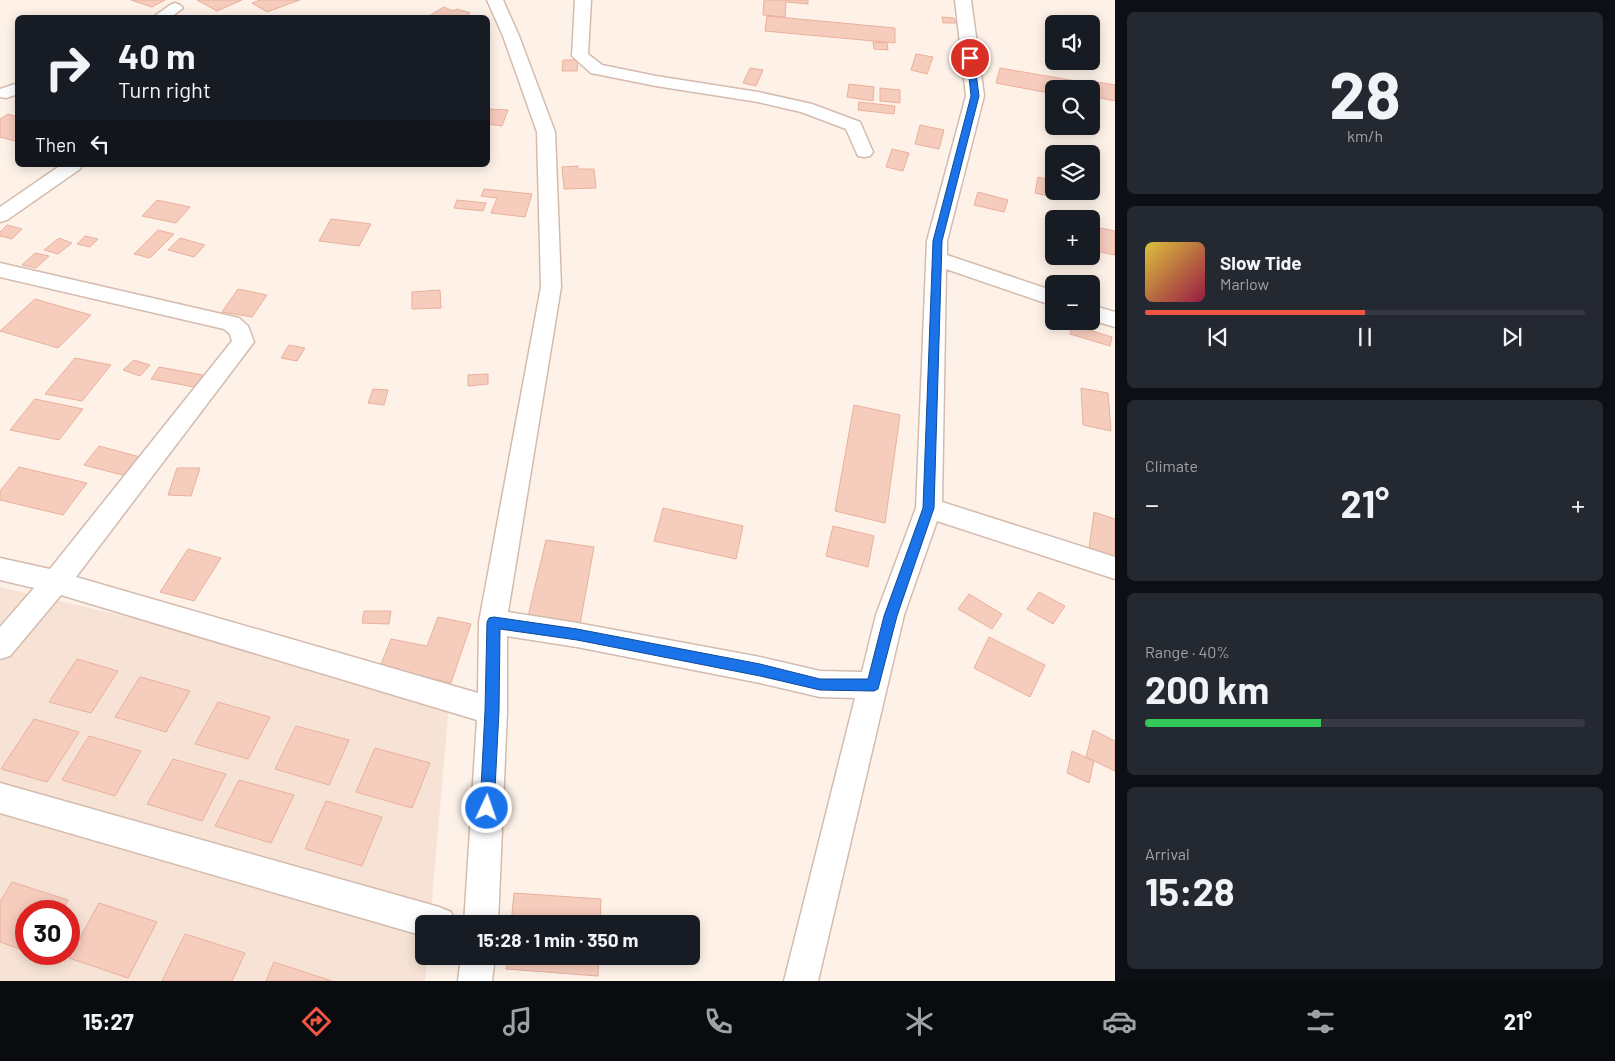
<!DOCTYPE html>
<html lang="en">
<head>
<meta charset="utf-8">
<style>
  :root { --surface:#171b24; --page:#242831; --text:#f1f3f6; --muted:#9ea1a6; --line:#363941; --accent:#f15544 }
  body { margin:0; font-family:Barlow,sans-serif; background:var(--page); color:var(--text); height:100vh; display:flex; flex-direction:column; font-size:19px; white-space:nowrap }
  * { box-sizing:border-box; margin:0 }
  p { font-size:16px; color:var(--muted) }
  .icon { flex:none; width:28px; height:28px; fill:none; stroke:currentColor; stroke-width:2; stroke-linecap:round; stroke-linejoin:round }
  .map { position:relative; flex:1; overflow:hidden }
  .sheet { display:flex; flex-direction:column; gap:12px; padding:12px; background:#0d0f14; width:500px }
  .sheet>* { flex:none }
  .top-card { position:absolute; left:15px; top:15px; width:475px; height:152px; border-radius:8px; box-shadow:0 2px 12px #0003; background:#171b24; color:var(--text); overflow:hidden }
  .tools { position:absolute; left:1045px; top:15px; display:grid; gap:10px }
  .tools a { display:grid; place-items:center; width:55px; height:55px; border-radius:8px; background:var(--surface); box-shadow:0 2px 12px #0003; font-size:25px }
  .speed { position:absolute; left:15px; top:900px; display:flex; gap:10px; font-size:25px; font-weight:700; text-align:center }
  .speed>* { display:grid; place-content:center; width:65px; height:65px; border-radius:50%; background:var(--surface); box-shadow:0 2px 12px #0003; line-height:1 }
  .speed .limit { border:8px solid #d22; background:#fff; color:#111 }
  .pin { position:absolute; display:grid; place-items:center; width:42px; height:42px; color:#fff; margin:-21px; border:2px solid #fff; border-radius:50%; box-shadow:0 1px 5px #0007 }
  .me { position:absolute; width:55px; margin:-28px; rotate:3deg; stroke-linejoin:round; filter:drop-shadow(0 0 4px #0008) }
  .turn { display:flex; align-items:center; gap:18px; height:105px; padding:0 20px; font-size:22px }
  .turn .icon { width:65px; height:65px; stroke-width:2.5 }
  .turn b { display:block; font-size:35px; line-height:42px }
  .then { display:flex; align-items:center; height:48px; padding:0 20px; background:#0003; gap:10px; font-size:19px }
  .big { font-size:38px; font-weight:700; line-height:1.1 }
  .sheet .tile { flex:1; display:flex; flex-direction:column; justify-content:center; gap:8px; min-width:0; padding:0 18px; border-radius:8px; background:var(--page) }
  .sheet .dial { align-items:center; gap:0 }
  .dial b { font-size:65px; line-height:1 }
  .song { display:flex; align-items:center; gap:15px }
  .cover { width:60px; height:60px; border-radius:8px; background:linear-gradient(135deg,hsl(50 70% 55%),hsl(340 70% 35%)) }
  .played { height:5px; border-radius:2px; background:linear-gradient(90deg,var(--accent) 50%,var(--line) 50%) }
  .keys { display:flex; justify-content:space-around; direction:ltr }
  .heat { display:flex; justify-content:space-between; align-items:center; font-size:28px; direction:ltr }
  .charge { height:8px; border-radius:4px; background:linear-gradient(90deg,#34c759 40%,var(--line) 0) }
  .trip { position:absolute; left:415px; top:915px; width:285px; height:50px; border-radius:8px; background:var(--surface); box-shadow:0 2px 12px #0003; font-weight:700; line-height:50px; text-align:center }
  .dock { display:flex; height:80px; justify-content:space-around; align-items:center; background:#090b0e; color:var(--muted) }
  .dock .icon { width:35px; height:35px }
  .dock .on { color:var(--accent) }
  .dock b { font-size:22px; color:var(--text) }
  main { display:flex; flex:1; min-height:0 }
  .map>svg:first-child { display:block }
  .residential { fill:#f6e3d5; fill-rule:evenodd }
  .building { fill:#f6ccbd; stroke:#eab09c }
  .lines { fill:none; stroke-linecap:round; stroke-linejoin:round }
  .street-casing { stroke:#d4bbae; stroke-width:3 }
  .street { fill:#fff; fill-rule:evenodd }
  .route { fill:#1a73e8; stroke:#114b97 }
</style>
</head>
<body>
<main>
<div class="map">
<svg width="1115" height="981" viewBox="0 0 1115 981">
  <rect width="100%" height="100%" fill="#fef2e8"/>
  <path class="residential" d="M0,587L450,692L430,924H424V956H427L425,981H0ZM26,911H69V954H26Z"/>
  <path class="building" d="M131,0H165L152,7Z
    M197,0H242L217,11Z
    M260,0H300L267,12L252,3Z
    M764,0H808V4L786,2L785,17L763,15Z
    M444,7L453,11L457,9L470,13L463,18L429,16Z
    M767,16L895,28V43L765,31Z
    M942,17L954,18L956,23H943Z
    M873,42L887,43L888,50L874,49Z
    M916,54L933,57L927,74L911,70Z
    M563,60H578L577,71H562Z
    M750,68L763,70L756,86L743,83Z
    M1000,68L1076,81L1075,89H1054V94L996,83Z
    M1097,82L1115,85V101L1095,97Z
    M849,84L874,87L873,101L847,97Z
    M880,88L900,90V103L880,101Z
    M859,102L895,106L894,114L858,110Z
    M489,109L508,110L502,126L488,124Z
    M8,114L18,117V142L0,137V119Z
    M920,125L944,130L939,149L915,144Z
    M892,149L909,153L903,171L886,167Z
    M578,166V169H594L596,188L564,189L562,167Z
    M1038,177L1054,181V191H1063L1062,199L1035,193Z
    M484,189L532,194L525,217L491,213L497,198L481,196Z
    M978,192L1008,200L1004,212L974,205Z
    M157,200L190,207L176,223L142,216Z
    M457,200L486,203L483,211L454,208Z
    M331,219L371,224L359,246L319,241Z
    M7,225L22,229L12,239L0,236V232Z
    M1091,226L1115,231V255L1091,250Z
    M158,230L174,234L150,258L134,254Z
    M85,236L98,239L90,247L77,244Z
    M59,238L72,243L58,254L44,250Z
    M180,238L205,245L194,257L168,250Z
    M35,253L49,256L36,268L22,265Z
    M238,289L267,295L252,317L222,312Z
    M440,290L441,308L412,309V292Z
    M35,299L59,306L91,315L58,348L0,331Z
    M1072,325L1112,337L1110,346L1070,334Z
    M289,345L305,348L297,361L281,358Z
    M75,358L111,365L82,401L45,394Z
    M134,360L150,365L140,376L123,370Z
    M159,367L203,375L194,387L151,379Z
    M488,374V384L468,386V375Z
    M1081,388L1108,393L1111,431L1083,425Z
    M373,389L388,390L384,405L368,403Z
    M35,399L83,409L59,440L10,430Z
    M854,405L900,415L885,523L835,511Z
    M99,446L140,457L126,476L84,465Z
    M19,467L87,483L63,515L0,500V491Z
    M177,468H200L191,496L168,495Z
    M663,508L743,526L736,559L654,541Z
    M1094,512L1115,519V556L1089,548Z
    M833,526L874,536L868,567L826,556Z
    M546,540L594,547L580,624L528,616Z
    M188,549L221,558L194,601L160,592Z
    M1039,592L1065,606L1053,624L1027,609Z
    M969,594L1002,614L992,629L958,609Z
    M364,611H391L389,624L362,623Z
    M438,617L471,624L451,683L380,667L391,639L427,646Z
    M989,637L1045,665L1030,697L974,668Z
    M77,659L118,671L91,713L49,702Z
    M140,677L190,691L166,732L115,717Z
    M218,702L270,717L248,759L195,744Z
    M34,719L79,732L47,782L1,769Z
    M296,726L349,740L329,785L275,769Z
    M1093,730L1115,741V771L1086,757Z
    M89,736L141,751L115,796L62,780Z
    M375,748L430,763L412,808L356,792Z
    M1072,751L1094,761L1089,783L1067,773Z
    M173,759L226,774L202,821L147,804Z
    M239,780L294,795L271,843L215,826Z
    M326,801L382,817L362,866L305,849Z
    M12,882L68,900L62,911H26V951L0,942V902Z
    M514,893L601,899L600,924H511Z
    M99,903L157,922L128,978L69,958Z
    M185,934L245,953L232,981H162Z
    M508,956H599L598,976L506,969Z
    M274,962L332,981H266Z"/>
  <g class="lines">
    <defs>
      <path id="street" d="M487,0H503L519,36L555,132L561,287L508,612L577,623L760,657L820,671L862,672L876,615L916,508L927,241L966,96L955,0H971L984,96L947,241V255L1054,291V306L946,269L942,502L1115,557V579L937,521L904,615L818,981H784L855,698L820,697L760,683L577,647L507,636V711L498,924H464L477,720L61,595L10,656L0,659V627L34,588L0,580V558L50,569L232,341L230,334L224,329L0,277V263L239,318L248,326L254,342L76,577L478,693L479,622L541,287L537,132L503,36Z
        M575,0H591L588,54L602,65L656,76L758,92L812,104L860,122L873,152L870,156L864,157L858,156L846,129L801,112L758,102L656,86L591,73L572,56Z
        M175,3L180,5L183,8L170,18H152L170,5Z
        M18,83V94L6,98L0,97V89Z
        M61,165H82L80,169L7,220L0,222V207Z
        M1091,305L1115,312V327L1091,320Z
        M0,783L439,907L451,912L456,924H424V936L0,813Z
        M461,956H495L492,981H458Z"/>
    </defs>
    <use href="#street" class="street-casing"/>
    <use href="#street" class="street"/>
  </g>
  <path class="route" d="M970,55L974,58L979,96L942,241L934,508L897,616L878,689L874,691L820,690L760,676L577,640L500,629L499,711L494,808L492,812L487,814L482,812L480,808L485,711L487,622L489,618L494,617L577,629L760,664L820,679H868L884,616L923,508L933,241L971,96L967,58Z"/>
</svg>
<div class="tools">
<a><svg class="icon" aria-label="sound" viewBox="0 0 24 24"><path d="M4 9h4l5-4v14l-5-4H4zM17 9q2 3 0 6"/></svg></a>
<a><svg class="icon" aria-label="search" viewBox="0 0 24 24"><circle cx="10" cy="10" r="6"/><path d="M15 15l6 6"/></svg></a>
<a><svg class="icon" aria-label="layers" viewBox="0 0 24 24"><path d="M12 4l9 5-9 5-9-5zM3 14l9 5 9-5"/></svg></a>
<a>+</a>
<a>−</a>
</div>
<div class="speed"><div class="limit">30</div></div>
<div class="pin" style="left:970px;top:58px;background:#d93025"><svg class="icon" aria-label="arrive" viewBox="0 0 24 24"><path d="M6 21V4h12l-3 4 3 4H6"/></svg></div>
<svg class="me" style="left:487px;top:808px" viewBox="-20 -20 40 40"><circle r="17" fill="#1a73e8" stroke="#fff" stroke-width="3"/><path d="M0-11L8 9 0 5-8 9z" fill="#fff"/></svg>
<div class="trip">15:28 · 1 min · 350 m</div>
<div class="top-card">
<div class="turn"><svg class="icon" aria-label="right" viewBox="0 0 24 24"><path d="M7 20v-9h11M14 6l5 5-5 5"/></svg><div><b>40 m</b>Turn right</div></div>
<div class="then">Then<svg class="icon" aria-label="left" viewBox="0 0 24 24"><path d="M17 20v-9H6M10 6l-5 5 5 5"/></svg></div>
</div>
</div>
<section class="sheet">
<div class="tile dial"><b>28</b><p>km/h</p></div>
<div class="tile">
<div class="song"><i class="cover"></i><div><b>Slow Tide</b><p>Marlow</p></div></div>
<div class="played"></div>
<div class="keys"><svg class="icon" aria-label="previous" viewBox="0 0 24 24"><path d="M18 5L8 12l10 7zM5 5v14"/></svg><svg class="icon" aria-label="pause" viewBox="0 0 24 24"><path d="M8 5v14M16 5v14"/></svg><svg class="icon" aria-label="next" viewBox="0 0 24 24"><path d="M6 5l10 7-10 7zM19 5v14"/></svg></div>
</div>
<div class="tile"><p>Climate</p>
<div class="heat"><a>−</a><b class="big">21°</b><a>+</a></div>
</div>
<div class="tile"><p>Range · 40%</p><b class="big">200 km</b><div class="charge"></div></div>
<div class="tile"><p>Arrival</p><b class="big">15:28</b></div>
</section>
</main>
<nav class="dock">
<b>15:27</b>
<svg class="icon on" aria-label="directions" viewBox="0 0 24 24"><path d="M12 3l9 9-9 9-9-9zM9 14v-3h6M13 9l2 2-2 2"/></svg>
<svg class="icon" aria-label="music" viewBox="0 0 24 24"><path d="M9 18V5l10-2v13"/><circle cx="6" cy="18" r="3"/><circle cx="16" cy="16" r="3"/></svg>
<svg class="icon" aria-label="phone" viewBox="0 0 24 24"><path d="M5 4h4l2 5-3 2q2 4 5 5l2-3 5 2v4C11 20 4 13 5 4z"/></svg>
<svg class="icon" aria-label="climate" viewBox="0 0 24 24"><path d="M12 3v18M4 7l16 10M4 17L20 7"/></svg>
<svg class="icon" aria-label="car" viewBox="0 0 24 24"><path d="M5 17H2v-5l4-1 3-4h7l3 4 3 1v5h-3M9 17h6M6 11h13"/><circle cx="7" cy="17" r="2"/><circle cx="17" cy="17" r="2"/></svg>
<svg class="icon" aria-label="filters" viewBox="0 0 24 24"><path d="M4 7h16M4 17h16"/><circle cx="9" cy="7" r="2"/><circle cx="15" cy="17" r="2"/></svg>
<b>21°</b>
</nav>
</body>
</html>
